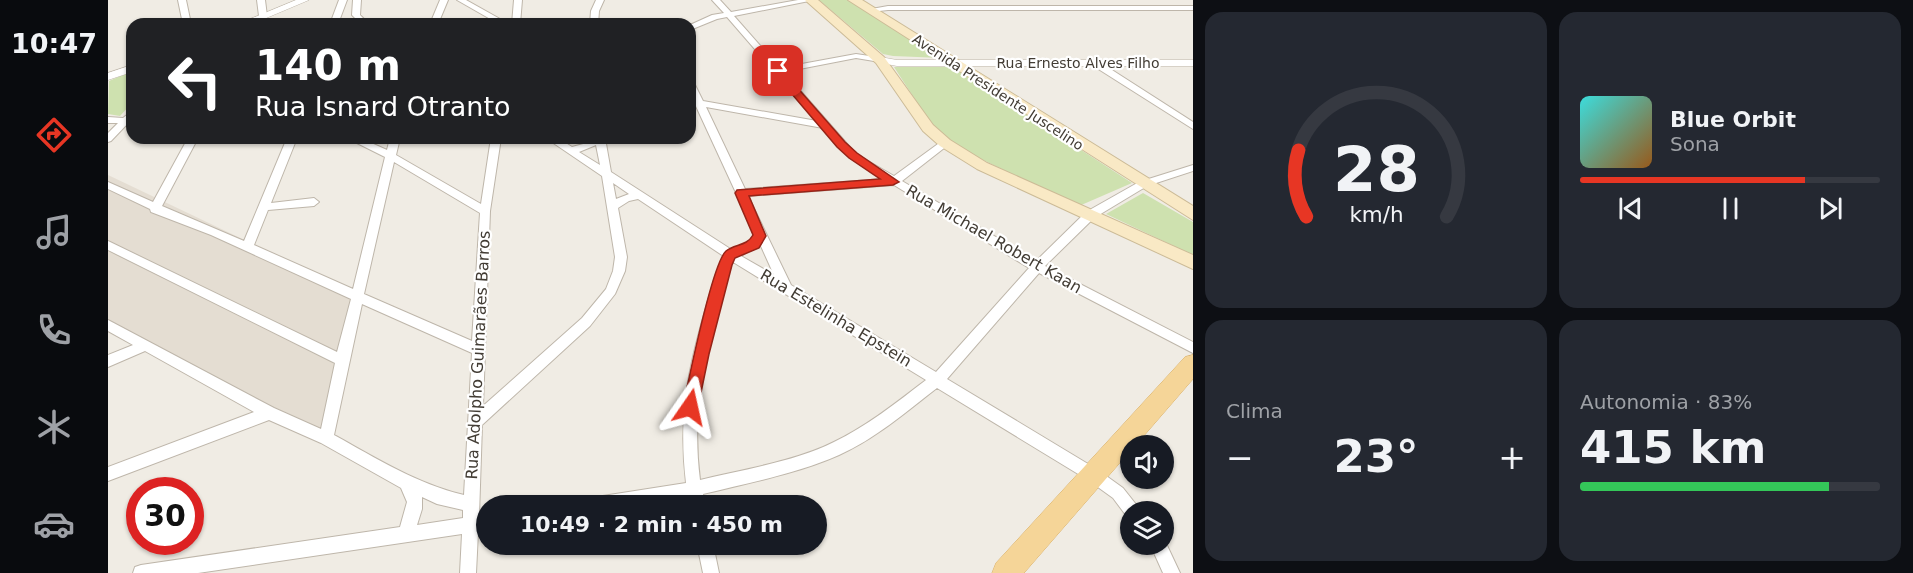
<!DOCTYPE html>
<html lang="pt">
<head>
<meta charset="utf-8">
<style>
  :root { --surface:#171b24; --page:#242831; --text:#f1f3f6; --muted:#9ea1a6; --line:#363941; --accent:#e73624 }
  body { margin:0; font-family:"DejaVu Sans",sans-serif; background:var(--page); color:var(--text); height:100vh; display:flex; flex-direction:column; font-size:22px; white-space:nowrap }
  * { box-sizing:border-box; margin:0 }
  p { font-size:20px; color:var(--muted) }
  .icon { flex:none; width:33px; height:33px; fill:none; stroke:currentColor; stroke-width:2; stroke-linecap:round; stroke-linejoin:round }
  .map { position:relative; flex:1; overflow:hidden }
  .details { display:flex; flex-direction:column; gap:12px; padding:12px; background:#0d0f14; width:720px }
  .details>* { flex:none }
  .guide { position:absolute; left:18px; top:18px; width:570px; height:126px; border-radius:18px; box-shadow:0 2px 4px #0004; background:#202124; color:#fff; overflow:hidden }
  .controls { position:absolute; left:1012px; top:435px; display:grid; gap:12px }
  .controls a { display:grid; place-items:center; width:54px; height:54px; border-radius:50%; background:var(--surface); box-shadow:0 2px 4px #0004; font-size:30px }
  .speed { position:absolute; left:18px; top:477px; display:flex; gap:12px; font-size:30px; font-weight:700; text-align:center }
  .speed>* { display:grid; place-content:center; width:78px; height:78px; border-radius:50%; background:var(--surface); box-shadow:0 2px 4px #0004; line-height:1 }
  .speed .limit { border:9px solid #d22; background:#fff; color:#111 }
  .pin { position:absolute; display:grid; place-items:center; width:51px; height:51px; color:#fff; margin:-26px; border-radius:12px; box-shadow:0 3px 9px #0006 }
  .me { position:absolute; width:66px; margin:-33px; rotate:11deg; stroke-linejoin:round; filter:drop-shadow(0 0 4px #0008) }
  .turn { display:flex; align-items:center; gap:21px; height:126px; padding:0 30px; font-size:27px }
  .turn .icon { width:78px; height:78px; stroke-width:2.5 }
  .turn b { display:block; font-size:42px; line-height:51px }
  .big { font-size:45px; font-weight:800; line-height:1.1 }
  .details .card { flex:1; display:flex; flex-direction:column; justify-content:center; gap:9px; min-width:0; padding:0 21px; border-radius:18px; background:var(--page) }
  .details .dial { align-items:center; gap:0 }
  .dial svg { height:156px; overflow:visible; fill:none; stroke:var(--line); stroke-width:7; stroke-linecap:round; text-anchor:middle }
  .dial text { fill:var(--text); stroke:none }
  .song { display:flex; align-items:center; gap:18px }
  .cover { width:72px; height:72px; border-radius:9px; background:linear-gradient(135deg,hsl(180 70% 55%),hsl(30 70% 35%)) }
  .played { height:6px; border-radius:3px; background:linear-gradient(90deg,var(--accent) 75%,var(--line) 75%) }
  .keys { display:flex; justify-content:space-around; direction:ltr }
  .heat { display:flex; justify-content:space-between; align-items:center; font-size:33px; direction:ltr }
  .charge { height:9px; border-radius:4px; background:linear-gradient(90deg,#34c759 83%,var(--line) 0) }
  .details .tiles { flex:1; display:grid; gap:12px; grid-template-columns:repeat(2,1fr) }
  .trip { position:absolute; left:368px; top:495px; width:351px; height:60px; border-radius:30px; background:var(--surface); box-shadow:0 2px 4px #0004; font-weight:800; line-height:60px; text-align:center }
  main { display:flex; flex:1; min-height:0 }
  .menu { display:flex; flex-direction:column; width:108px; justify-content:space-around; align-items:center; background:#090b0e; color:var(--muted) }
  .menu .icon { width:42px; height:42px }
  .menu .current { color:var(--accent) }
  .menu b { font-size:27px; color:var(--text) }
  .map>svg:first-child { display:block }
  .residential { fill:#e4ddd2 }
  .green { fill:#cee1af }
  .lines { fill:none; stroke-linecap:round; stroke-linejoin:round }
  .minor-casing { stroke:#beb6aa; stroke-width:2 }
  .tertiary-casing { stroke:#beb6aa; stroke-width:1 }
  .secondary-casing { stroke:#ccbb97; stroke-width:2 }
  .primary-casing { stroke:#d8b06a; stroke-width:1 }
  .minor { fill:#fff; fill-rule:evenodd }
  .tertiary { fill:#fff; fill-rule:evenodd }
  .secondary { fill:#f9e9c5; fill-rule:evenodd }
  .primary { fill:#f5d598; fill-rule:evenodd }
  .route { fill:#e73624; stroke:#962317; stroke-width:1.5 }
  .labels { text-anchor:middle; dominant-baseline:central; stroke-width:4.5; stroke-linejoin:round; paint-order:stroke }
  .far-street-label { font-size:14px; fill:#423c34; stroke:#fff }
  .street-label { font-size:16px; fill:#423c34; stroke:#fff }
</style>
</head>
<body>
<main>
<nav class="menu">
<b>10:47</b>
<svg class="icon current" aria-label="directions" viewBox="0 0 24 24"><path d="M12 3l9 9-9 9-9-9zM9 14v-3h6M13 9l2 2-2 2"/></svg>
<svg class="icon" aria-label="music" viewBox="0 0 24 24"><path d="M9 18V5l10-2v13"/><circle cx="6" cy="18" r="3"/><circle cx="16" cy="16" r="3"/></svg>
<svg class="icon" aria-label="phone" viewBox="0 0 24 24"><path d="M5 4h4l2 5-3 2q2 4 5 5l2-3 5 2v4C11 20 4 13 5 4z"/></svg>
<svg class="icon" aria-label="climate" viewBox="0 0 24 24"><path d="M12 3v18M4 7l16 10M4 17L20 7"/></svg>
<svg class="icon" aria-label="car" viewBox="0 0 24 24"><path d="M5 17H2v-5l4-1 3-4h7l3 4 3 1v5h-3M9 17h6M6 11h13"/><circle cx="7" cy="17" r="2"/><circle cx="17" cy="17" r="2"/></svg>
</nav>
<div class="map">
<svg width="1085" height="573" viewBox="0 0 1085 573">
  <rect width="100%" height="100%" fill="#f0ece4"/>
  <path class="residential" d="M0,175L246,292L211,434L0,324Z"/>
  <path class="green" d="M711,0H741L834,58L785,56L775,54Z
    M786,67H845L1024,183L971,206L852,149L823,124Z
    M24,71V103L12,116L0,114L1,81Z
    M1035,193L1085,222V255L998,214Z"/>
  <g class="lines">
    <defs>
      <path id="minor" d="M70,0H78L83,24H75Z
        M149,0H157L159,16L151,24H143L151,16Z
        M231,0H239L230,24H222Z
        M245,0H253L252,15L261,24H253L244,15Z
        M332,0H340L330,24H322Z
        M349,0H358L401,24H391Z
        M406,0H414L412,24H404Z
        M488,0H496L491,11L490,24H482L483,11Z
        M604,0H612L623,12L690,0H706L626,16L672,68L748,54L775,58V62H772L748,58L676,72L748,154L786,176L834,141H840V145L794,181L928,261L978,212L1031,182L1085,165V171L1039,186L986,218L937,266L1085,342V353L931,273L839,379L990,470L1015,488L1034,512H1023V519L1020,518L1005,498L980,480L829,388C798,412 767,439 731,455C688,474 640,483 595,494L597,506H581L580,498L532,506H474L476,500L482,498L578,483C570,416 580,368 599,304C604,288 607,270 617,257L530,199L521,201L510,208L519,257L517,271L507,294L482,326L374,425L371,516L378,515V531L370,532L368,573H352L354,534L90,573H25L27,567L33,565L292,527L299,502L293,488L213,443L161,420L0,481V467L146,412L37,351L0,367V355L25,345L0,331V320L166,408L213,429L227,363L0,250V241L229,352L243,299L103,235L43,212L42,209L0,189V182L45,202L80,138H90L54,206L136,241L179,138H189L163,203L206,198L211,202L206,206L160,210L146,245L245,289L277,157L239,138H252L279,150L282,138H292L288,155L373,204L383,138H393L382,211L375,406L474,318L498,289L505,271L507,257L494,176L438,138H450L464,147L479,143L484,138H497L503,172L624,250L639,243L647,234L587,104L582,103V99L585,98L582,92V80L586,83L595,101L709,121L619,17L609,19L582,30V25L604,15L616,13ZM598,107L715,128L742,158L776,179L637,189ZM488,145L492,165L471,152ZM286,162L372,213L364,341L256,294ZM505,183L521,194L508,199ZM786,185L921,268L828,372L683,285L640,196ZM652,244L666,275L633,256ZM625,262L818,380C788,403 759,426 726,442C689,461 633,470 592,480C584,417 594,366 611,306C615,293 617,274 625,262ZM254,304L364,353L356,495C309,484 268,458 226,435ZM314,497L329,504L355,510V518L309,525L314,509Z
        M780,6H1085V10H780L762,12L758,10Z
        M984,61H990L1085,122V129L984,65Z
        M24,111V119L3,141L0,142V133L10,123H0V117L15,118Z
        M1056,539L1072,573H1055L1042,544H1056Z
        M589,544H605L611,573H595Z"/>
      <path id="tertiary" d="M188,0H201L144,24H130Z
        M772,57L789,60H1085V66H789L768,62V58Z
        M24,65V72L0,80V73Z"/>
      <path id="secondary" d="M697,0H710L776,57L825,125L842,140L879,163L1085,255V269L869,169L832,146L815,131L768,63Z
        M740,0H754L1085,206V220Z"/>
      <path id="primary" d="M1085,355V379L1027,446H1023V450L916,573H884L888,563L1077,357Z"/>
    </defs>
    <use href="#minor" class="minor-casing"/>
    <use href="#tertiary" class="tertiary-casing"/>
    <use href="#secondary" class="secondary-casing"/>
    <use href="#primary" class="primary-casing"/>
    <use href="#minor" class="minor"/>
    <use href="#tertiary" class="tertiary"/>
    <use href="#secondary" class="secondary"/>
    <use href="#primary" class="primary"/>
  </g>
  <path class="route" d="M666,69H673L737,142L749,153L791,182L785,185L641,196L658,236L651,248L627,258L624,265L601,354L590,407L588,412L582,414L577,412L575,407C580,383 604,264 618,251C627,244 639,246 645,235L627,193L629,190L772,179L741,158L729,147L666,73Z"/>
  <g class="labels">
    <g class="far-street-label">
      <text x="970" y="63">Rua Ernesto Alves Filho</text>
      <text transform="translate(890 92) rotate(33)">Avenida Presidente Juscelino</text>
    </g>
    <g class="street-label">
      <text transform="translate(886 239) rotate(30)">Rua Michael Robert Kaan</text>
      <text transform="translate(728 318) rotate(31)">Rua Estelinha Epstein</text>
      <text transform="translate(370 355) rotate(-87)">Rua Adolpho Guimarães Barros</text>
    </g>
  </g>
</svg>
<div class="controls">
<a><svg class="icon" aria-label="sound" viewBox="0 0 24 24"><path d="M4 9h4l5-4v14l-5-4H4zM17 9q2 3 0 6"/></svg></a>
<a><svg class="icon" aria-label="layers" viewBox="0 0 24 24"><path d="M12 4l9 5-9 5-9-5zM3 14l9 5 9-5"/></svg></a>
</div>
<div class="speed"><div class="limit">30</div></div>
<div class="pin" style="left:670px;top:71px;background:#d93025"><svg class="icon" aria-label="arrive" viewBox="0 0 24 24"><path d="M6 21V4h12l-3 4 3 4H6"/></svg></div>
<svg class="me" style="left:582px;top:407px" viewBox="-20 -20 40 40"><path d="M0-17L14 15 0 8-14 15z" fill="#e73624" stroke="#fff" stroke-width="4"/></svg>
<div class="trip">10:49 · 2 min · 450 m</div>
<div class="guide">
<div class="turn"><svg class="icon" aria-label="left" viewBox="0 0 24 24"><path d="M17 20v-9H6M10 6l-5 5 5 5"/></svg><div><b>140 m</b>Rua Isnard Otranto</div></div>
</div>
</div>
<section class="details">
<div class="tiles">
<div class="card dial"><svg viewBox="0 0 100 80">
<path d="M14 69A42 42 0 1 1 86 69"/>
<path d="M14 69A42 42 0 0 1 10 35" stroke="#e73624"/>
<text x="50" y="56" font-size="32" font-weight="700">28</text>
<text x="50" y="72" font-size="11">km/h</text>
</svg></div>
<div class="card">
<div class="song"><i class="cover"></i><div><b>Blue Orbit</b><p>Sona</p></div></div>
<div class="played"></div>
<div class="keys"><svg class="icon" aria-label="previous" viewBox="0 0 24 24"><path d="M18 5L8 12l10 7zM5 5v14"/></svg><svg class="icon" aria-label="pause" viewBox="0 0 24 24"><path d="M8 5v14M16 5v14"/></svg><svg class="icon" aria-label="next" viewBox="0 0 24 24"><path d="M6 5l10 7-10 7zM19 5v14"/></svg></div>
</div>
<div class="card"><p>Clima</p>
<div class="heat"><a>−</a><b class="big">23°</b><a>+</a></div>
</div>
<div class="card"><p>Autonomia · 83%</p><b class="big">415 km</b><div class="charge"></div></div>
</div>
</section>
</main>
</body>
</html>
